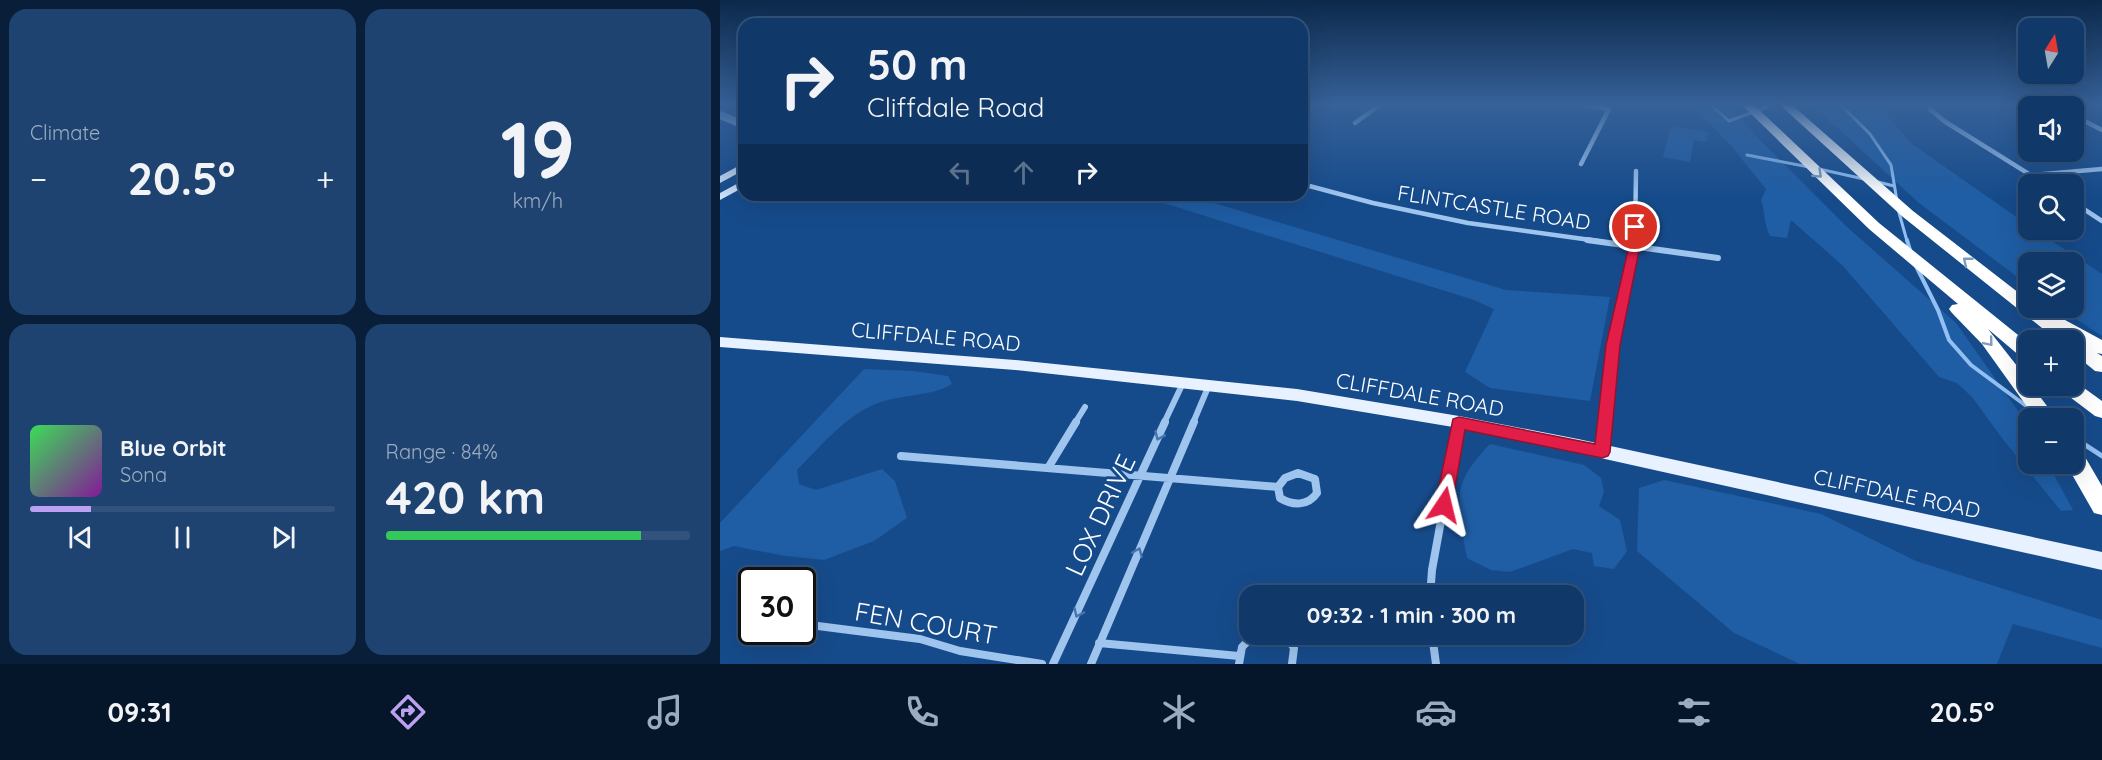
<!DOCTYPE html>
<html lang="en">
<head>
<meta charset="utf-8">
<style>
  :root { --surface:#103868; --page:#1e4371; --text:#f1f3f6; --muted:#9cacc0; --line:#30527c; --accent:#bca0f2 }
  body { margin:0; font-family:Quicksand,sans-serif; background:var(--page); color:var(--text); height:100vh; display:flex; flex-direction:column; font-size:22px; white-space:nowrap }
  * { box-sizing:border-box; margin:0 }
  p { font-size:20px; color:var(--muted) }
  .icon { flex:none; width:33px; height:33px; fill:none; stroke:currentColor; stroke-width:2; stroke-linecap:round; stroke-linejoin:round }
  .map { position:relative; flex:1; overflow:hidden }
  .panel { display:flex; flex-direction:column; gap:9px; padding:9px; background:#091f39; width:720px }
  .panel>* { flex:none }
  .guide { position:absolute; left:18px; top:18px; width:570px; height:183px; border-radius:18px; box-shadow:0 6px 24px #0002,0 0 0 2px var(--line); background:#103868; color:var(--text); overflow:hidden }
  .needle { width:39px; rotate:11deg }
  .tools { position:absolute; left:1298px; top:18px; display:grid; gap:12px }
  .tools a { display:grid; place-items:center; width:66px; height:66px; border-radius:12px; background:var(--surface); box-shadow:0 6px 24px #0002,0 0 0 2px var(--line); font-size:30px }
  .speed { position:absolute; left:18px; top:567px; display:flex; gap:12px; font-size:30px; font-weight:700; text-align:center }
  .speed>* { display:grid; place-content:center; width:78px; height:78px; border-radius:50%; background:var(--surface); box-shadow:0 6px 24px #0002,0 0 0 2px var(--line); line-height:1 }
  .speed .limit { border:3px solid #111; border-radius:9px; background:#fff; color:#111 }
  .pin { position:absolute; display:grid; place-items:center; width:51px; height:51px; color:#fff; margin:-26px; border:3px solid #fff; border-radius:50%; box-shadow:0 2px 6px #0007 }
  .me { position:absolute; width:66px; margin:-33px; rotate:10deg; stroke-linejoin:round; filter:drop-shadow(0 0 4px #0008) }
  .turn { display:flex; align-items:center; gap:21px; height:126px; padding:0 30px; font-size:27px }
  .turn .icon { width:78px; height:78px; stroke-width:2.5 }
  .turn b { display:block; font-size:42px; line-height:51px }
  .lanes { display:flex; align-items:center; height:57px; padding:0 30px; background:#0003; justify-content:center; gap:30px; direction:ltr }
  .lanes .off { opacity:.35 }
  .big { font-size:45px; font-weight:700; line-height:1.1 }
  .panel .widget { flex:1; display:flex; flex-direction:column; justify-content:center; gap:9px; min-width:0; padding:0 21px; border-radius:18px; background:var(--page) }
  .panel .dial { align-items:center; gap:0 }
  .dial b { font-size:78px; line-height:1 }
  .song { display:flex; align-items:center; gap:18px }
  .cover { width:72px; height:72px; border-radius:9px; background:linear-gradient(135deg,hsl(130 70% 55%),hsl(290 70% 35%)) }
  .played { height:6px; border-radius:3px; background:linear-gradient(90deg,var(--accent) 20%,var(--line) 20%) }
  .keys { display:flex; justify-content:space-around; direction:ltr }
  .heat { display:flex; justify-content:space-between; align-items:center; font-size:33px; direction:ltr }
  .charge { height:9px; border-radius:4px; background:linear-gradient(90deg,#34c759 84%,var(--line) 0) }
  .panel .tiles { flex:1; display:grid; gap:9px; grid-template-columns:repeat(2,1fr) }
  .trip { position:absolute; left:519px; top:585px; width:345px; height:60px; border-radius:18px; background:var(--surface); box-shadow:0 6px 24px #0002,0 0 0 2px var(--line); font-weight:700; line-height:60px; text-align:center }
  .tabs { display:flex; height:96px; justify-content:space-around; align-items:center; background:#06162a; color:var(--muted) }
  .tabs .icon { width:42px; height:42px }
  .tabs .current { color:var(--accent) }
  .tabs b { font-size:27px; color:var(--text) }
  main { display:flex; flex:1; min-height:0 }
  .map>svg:first-child { display:block }
  .green { fill:#1f5da4 }
  .lines { fill:none; stroke-linecap:round; stroke-linejoin:round }
  .stream-far2 { stroke:#92c0f2; stroke-width:3 }
  .stream-far1 { stroke:#92c0f2; stroke-width:4 }
  .stream { stroke:#92c0f2; stroke-width:5 }
  .minor-far2 { stroke:#9fc5ef; stroke-width:4.5 }
  .minor-far1 { stroke:#9fc5ef; stroke-width:6 }
  .minor { stroke:#9fc5ef; stroke-width:8 }
  .tertiary { stroke:#9fc5ef; stroke-width:8 }
  .secondary { fill:#cde1fa; fill-rule:evenodd }
  .primary { fill:#e7f1ff; fill-rule:evenodd }
  .motorway { fill:#fff; fill-rule:evenodd }
  .oneway { stroke:#7f9cbf }
  .oneway2 { stroke:#4676ae }
  .route { fill:#e11d48; stroke:#92132f; stroke-width:1.5 }
  .labels { text-anchor:middle; dominant-baseline:central; stroke-width:6; stroke-linejoin:round; paint-order:stroke }
  .street-label { font-size:21px; fill:#fff; stroke:#164b8b }
  .near-street-label { font-size:26px; fill:#fff; stroke:#164b8b }
</style>
</head>
<body>
<main>
<section class="panel">
<div class="tiles">
<div class="widget"><p>Climate</p>
<div class="heat"><a>−</a><b class="big">20.5°</b><a>+</a></div>
</div>
<div class="widget dial"><b>19</b><p>km/h</p></div>
<div class="widget">
<div class="song"><i class="cover"></i><div><b>Blue Orbit</b><p>Sona</p></div></div>
<div class="played"></div>
<div class="keys"><svg class="icon" aria-label="previous" viewBox="0 0 24 24"><path d="M18 5L8 12l10 7zM5 5v14"/></svg><svg class="icon" aria-label="pause" viewBox="0 0 24 24"><path d="M8 5v14M16 5v14"/></svg><svg class="icon" aria-label="next" viewBox="0 0 24 24"><path d="M6 5l10 7-10 7zM19 5v14"/></svg></div>
</div>
<div class="widget"><p>Range · 84%</p><b class="big">420 km</b><div class="charge"></div></div>
</div>
</section>
<div class="map">
<svg width="1382" height="664" viewBox="0 0 1382 664">
  <rect width="100%" height="100%" fill="#164b8b"/>
  <path class="green" d="M971,104H1007L1044,144L1127,227L1236,323L1308,425V464H1328L1353,510L1341,511L1285,442L1252,397L1237,383L1219,377L1123,266L1071,220L1067,238L1050,236C1044,224 1045,212 1041,200L1046,189L1012,147Z
    M1091,104H1157L1192,144L1308,225V230H1315L1382,274V336L1339,308H1353V262H1308V285L1199,203Z
    M951,126L988,132L986,142L974,140L970,162L943,157Z
    M418,195H467L786,290L890,297L870,401L770,388L745,372L774,309L754,300Z
    M144,369L194,371L228,376L232,384C213,397 174,394 151,406C122,420 99,448 77,470L79,484L96,490L162,469L175,481L187,518L154,541L104,560L65,556L14,546L0,551V523Z
    M770,444L864,465L881,478L884,492L879,506L900,520L907,551L894,569L874,566L872,553L853,549L790,572L771,570L747,558C744,543 737,501 741,487C746,470 758,456 770,444Z
    M944,480L1101,514L1196,561L1382,620V648L1293,624L1277,664H1080L1014,633L917,551L919,488Z"/>
  <g class="lines">
    <path class="stream-far2" d="M990,104L1009,121L1055,104
      M1120,104L1150,134L1171,165L1177,201
      M1027,155L1089,167
      M1099,169L1144,179
      M1158,182L1174,186
      M1178,209L1187,241"/>
    <path class="stream-far1" d="M1187,240L1190,250
      M1196,266L1218,310L1229,340L1251,365L1309,408"/>
    <path class="stream" d="M1353,437L1382,456"/>
    <path class="minor-far2" d="M861,104L889,109L861,164
      M1208,104L1211,110L1224,121L1325,184
      M1336,104L1341,106
      M1353,115L1382,130
      M635,123L661,104
      M1311,175L1382,169
      M582,184L653,203L748,223L878,241
      M1353,202L1382,221
      M915,241L916,171"/>
    <path class="minor-far1" d="M867,240L998,258
      M355,423L365,407
      M444,423L463,383
      M473,423L489,385
      M885,423L893,346L915,240"/>
    <path class="minor" d="M882,452L885,422
      M181,456L558,487
      M328,468L356,422
      M578,473L595,479L597,493C588,506 573,506 560,498L558,487L565,478Z
      M710,596L712,570L739,422
      M82,624L200,639L240,651L322,664
      M565,634L574,648L572,664
      M712,634L716,664
      M379,643L519,656
      M333,664L445,422
      M371,664L474,422
      M519,664L522,647L535,634"/>
    <path class="tertiary" d="M0,115L24,125"/>
    <path class="secondary" d="M24,163V170L0,183V176Z
      M24,180V187L0,200V193Z"/>
    <path class="primary" d="M0,337L295,360L577,389L739,416L858,439L1382,552V570L858,453L739,428L577,401L295,370L0,347Z"/>
    <path class="motorway" d="M1021,104H1033L1159,223L1308,343V359L1301,357L1268,329L1308,380V386H1312L1336,418H1315L1262,344L1232,313L1229,309L1232,305L1238,304L1149,229Z
      M1059,104H1071L1193,211L1308,300V308H1318L1334,320H1345L1382,340V354L1377,353L1382,356V372L1375,371L1353,353V340H1337L1183,217Z
      M1353,380L1382,401V418L1375,416L1342,391L1340,386H1353Z
      M1353,448L1361,450L1382,486V515L1374,513L1346,464H1353Z"/>
  </g>
  <defs><path id="oneway-chevron" d="M-2-3.5L2.5 0L-2 3.5" fill="none" stroke-width="1.6" stroke-linecap="round" stroke-linejoin="round" transform="scale(1.5)"/></defs>
  <g class="oneway">
    <use href="#oneway-chevron" transform="translate(1098 174) rotate(44)"/>
    <use href="#oneway-chevron" transform="translate(1247 261) rotate(-141)"/>
    <use href="#oneway-chevron" transform="translate(1269 342) rotate(50)"/>
  </g>
  <g class="oneway2">
    <use href="#oneway-chevron" transform="translate(439 436) rotate(114)"/>
    <use href="#oneway-chevron" transform="translate(418 552) rotate(-67)"/>
    <use href="#oneway-chevron" transform="translate(358 613) rotate(115)"/>
  </g>
  <linearGradient id="sky" x2="0" y2="1"><stop stop-color="#0c294c"/><stop offset="0.53" stop-color="#366198"/><stop offset="1" stop-color="#366198" stop-opacity="0"/></linearGradient>
  <rect width="1382" height="197" fill="url(#sky)"/>
  <path class="route" d="M915,224L921,227L920,246L900,345L890,452L888,456L882,458L745,430L732,505L730,510L724,512L718,510L715,505L733,419L739,417L875,444L886,345L909,246V227Z"/>
  <g class="labels">
    <g class="street-label">
      <text transform="translate(774 207) rotate(9)">FLINTCASTLE ROAD</text>
      <text transform="translate(216 336) rotate(5)">CLIFFDALE ROAD</text>
      <text transform="translate(700 394) rotate(10)">CLIFFDALE ROAD</text>
      <text transform="translate(1177 493) rotate(12)">CLIFFDALE ROAD</text>
    </g>
    <g class="near-street-label">
      <text transform="translate(380 515) rotate(-65)">LOX DRIVE</text>
      <text transform="translate(206 623) rotate(10)">FEN COURT</text>
    </g>
  </g>
</svg>
<div class="tools">
<a><svg class="needle" viewBox="-14 -14 28 28"><path d="M0-13l5 13h-10z" fill="#e53935"/><path d="M0 13l5-13h-10z" fill="#9cacc0"/></svg></a>
<a><svg class="icon" aria-label="sound" viewBox="0 0 24 24"><path d="M4 9h4l5-4v14l-5-4H4zM17 9q2 3 0 6"/></svg></a>
<a><svg class="icon" aria-label="search" viewBox="0 0 24 24"><circle cx="10" cy="10" r="6"/><path d="M15 15l6 6"/></svg></a>
<a><svg class="icon" aria-label="layers" viewBox="0 0 24 24"><path d="M12 4l9 5-9 5-9-5zM3 14l9 5 9-5"/></svg></a>
<a>+</a>
<a>−</a>
</div>
<div class="speed"><div class="limit">30</div></div>
<div class="pin" style="left:915px;top:227px;background:#d93025"><svg class="icon" aria-label="arrive" viewBox="0 0 24 24"><path d="M6 21V4h12l-3 4 3 4H6"/></svg></div>
<svg class="me" style="left:724px;top:505px" viewBox="-20 -20 40 40"><path d="M0-17L14 15 0 8-14 15z" fill="#e11d48" stroke="#fff" stroke-width="4"/></svg>
<div class="trip">09:32 · 1 min · 300 m</div>
<div class="guide">
<div class="turn"><svg class="icon" aria-label="right" viewBox="0 0 24 24"><path d="M7 20v-9h11M14 6l5 5-5 5"/></svg><div><b>50 m</b>Cliffdale Road</div></div>
<div class="lanes"><svg class="icon off" aria-label="left" viewBox="0 0 24 24"><path d="M17 20v-9H6M10 6l-5 5 5 5"/></svg><svg class="icon off" aria-label="ahead" viewBox="0 0 24 24"><path d="M12 20V5M6 11l6-6 6 6"/></svg><svg class="icon" aria-label="right" viewBox="0 0 24 24"><path d="M7 20v-9h11M14 6l5 5-5 5"/></svg></div>
</div>
</div>
</main>
<nav class="tabs">
<b>09:31</b>
<svg class="icon current" aria-label="directions" viewBox="0 0 24 24"><path d="M12 3l9 9-9 9-9-9zM9 14v-3h6M13 9l2 2-2 2"/></svg>
<svg class="icon" aria-label="music" viewBox="0 0 24 24"><path d="M9 18V5l10-2v13"/><circle cx="6" cy="18" r="3"/><circle cx="16" cy="16" r="3"/></svg>
<svg class="icon" aria-label="phone" viewBox="0 0 24 24"><path d="M5 4h4l2 5-3 2q2 4 5 5l2-3 5 2v4C11 20 4 13 5 4z"/></svg>
<svg class="icon" aria-label="climate" viewBox="0 0 24 24"><path d="M12 3v18M4 7l16 10M4 17L20 7"/></svg>
<svg class="icon" aria-label="car" viewBox="0 0 24 24"><path d="M5 17H2v-5l4-1 3-4h7l3 4 3 1v5h-3M9 17h6M6 11h13"/><circle cx="7" cy="17" r="2"/><circle cx="17" cy="17" r="2"/></svg>
<svg class="icon" aria-label="filters" viewBox="0 0 24 24"><path d="M4 7h16M4 17h16"/><circle cx="9" cy="7" r="2"/><circle cx="15" cy="17" r="2"/></svg>
<b>20.5°</b>
</nav>
</body>
</html>
